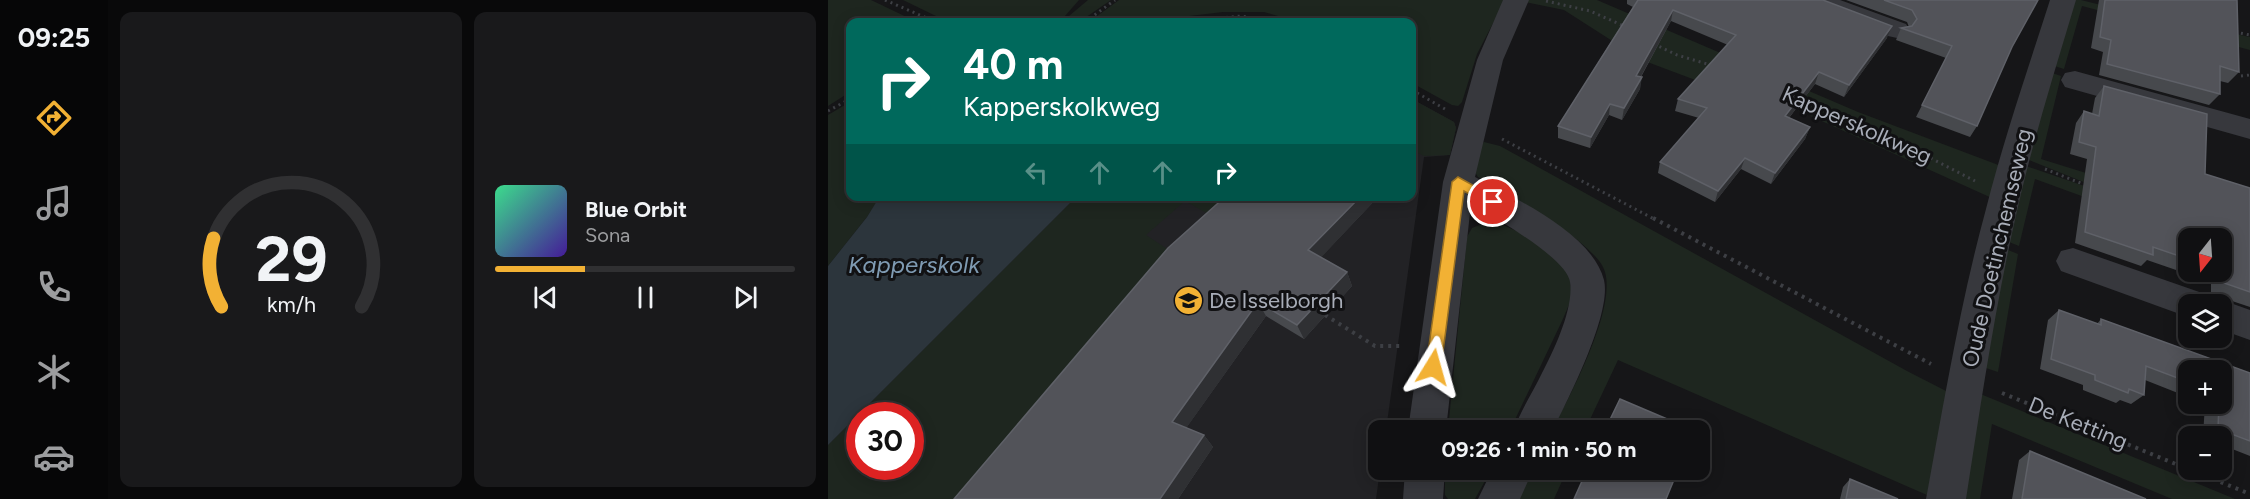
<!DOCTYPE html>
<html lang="en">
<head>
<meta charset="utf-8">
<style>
  :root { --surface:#101012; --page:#19191b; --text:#f1f3f6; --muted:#9c9d9f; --line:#303032; --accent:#f2b134 }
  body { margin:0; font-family:Figtree,sans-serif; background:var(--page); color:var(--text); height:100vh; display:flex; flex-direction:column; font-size:22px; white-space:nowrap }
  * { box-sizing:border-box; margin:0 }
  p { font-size:20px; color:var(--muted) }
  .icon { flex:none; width:33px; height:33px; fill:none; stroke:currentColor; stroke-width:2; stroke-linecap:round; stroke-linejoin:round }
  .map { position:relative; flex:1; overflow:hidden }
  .side { display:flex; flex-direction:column; gap:12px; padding:12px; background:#09090a; width:720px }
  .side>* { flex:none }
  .guide { position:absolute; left:18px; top:18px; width:570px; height:183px; border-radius:12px; box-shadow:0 3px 15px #0003,0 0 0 2px var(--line); background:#00695c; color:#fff; overflow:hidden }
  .needle { width:39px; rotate:197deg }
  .fabs { position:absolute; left:1350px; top:228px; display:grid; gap:12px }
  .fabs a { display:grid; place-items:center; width:54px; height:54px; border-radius:12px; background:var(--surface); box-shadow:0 3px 15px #0003,0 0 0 2px var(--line); font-size:30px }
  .speed { position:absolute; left:18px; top:402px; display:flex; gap:12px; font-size:30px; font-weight:700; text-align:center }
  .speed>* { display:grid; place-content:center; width:78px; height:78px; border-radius:50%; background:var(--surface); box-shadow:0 3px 15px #0003,0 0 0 2px var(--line); line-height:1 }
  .speed .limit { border:9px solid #d22; background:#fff; color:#111 }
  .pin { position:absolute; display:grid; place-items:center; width:51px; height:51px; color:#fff; margin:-26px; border:3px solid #fff; border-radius:50%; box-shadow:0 2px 6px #0007 }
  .me { position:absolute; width:66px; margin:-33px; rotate:8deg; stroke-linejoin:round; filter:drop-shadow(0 0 4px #0008) }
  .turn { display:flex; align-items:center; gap:21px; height:126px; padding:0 18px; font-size:27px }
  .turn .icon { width:78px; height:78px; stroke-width:2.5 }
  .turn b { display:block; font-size:42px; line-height:51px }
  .lanes { display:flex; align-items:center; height:57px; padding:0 18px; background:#0003; justify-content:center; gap:30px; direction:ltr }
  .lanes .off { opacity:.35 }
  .side .card { flex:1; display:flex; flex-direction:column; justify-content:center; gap:9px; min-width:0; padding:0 21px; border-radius:12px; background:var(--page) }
  .side .dial { align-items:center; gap:0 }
  .dial svg { height:156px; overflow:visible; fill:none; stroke:var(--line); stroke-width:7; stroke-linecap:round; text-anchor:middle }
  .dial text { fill:var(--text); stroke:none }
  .song { display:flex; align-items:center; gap:18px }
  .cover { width:72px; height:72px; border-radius:9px; background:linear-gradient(135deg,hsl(150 70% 55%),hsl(260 70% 35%)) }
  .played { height:6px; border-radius:3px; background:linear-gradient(90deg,var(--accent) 30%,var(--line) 30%) }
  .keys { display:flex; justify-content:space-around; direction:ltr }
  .side .tiles { flex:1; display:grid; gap:12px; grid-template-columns:repeat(2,1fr) }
  .trip { position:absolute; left:540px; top:420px; width:342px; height:60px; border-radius:12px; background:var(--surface); box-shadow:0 3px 15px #0003,0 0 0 2px var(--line); font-weight:700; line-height:60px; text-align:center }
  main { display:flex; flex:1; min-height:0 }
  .tabs { display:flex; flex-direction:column; width:108px; justify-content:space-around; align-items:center; background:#060607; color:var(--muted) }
  .tabs .icon { width:42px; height:42px }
  .tabs .selected { color:var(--accent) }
  .tabs b { font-size:27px; color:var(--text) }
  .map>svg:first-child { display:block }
  .built { fill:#222225; fill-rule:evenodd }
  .green { fill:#1e261f; fill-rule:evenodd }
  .water { fill:#2c353c }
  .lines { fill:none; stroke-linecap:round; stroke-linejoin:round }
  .path-far1 { stroke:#3d3f44; stroke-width:3; stroke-dasharray:2 4; stroke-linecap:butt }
  .path { stroke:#3d3f44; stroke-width:4; stroke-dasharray:3 5; stroke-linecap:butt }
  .minor { fill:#37383d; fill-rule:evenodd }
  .wall { fill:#47494d; fill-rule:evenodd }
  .shaded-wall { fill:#2f3033 }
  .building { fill:#525359; stroke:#5f6168; stroke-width:1.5 }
  .route { fill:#f2b134; stroke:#9d7322; stroke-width:1.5 }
  .labels { text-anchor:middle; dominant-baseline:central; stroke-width:6; stroke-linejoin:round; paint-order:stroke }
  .street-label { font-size:22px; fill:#a8adb8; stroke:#111113 }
  .poi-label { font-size:22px; fill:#a8adb8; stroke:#111113; text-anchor:start }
  .water-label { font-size:24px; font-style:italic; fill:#7f9bb3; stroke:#111113 }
</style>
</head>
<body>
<main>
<nav class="tabs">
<b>09:25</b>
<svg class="icon selected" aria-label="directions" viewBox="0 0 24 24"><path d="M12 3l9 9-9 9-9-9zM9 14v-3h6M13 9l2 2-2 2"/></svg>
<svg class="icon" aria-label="music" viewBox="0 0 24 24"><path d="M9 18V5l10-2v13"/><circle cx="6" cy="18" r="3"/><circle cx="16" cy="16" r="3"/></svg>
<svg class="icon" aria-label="phone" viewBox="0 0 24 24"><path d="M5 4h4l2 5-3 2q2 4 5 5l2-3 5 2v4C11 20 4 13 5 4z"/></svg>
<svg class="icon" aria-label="climate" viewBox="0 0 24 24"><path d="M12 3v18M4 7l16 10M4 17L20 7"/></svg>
<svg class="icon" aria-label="car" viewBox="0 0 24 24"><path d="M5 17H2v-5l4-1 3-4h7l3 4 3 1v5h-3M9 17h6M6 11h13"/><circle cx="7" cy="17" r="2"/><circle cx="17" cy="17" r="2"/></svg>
</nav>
<section class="side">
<div class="tiles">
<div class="card dial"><svg viewBox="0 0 100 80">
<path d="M14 69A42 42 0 1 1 86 69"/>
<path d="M14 69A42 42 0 0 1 10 34" stroke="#f2b134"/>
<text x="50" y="56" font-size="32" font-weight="700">29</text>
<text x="50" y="72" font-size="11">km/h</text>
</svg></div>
<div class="card">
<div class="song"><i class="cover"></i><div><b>Blue Orbit</b><p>Sona</p></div></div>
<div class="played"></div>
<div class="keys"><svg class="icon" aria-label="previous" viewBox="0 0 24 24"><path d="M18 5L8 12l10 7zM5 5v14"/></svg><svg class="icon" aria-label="pause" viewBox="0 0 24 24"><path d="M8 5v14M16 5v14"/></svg><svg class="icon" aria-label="next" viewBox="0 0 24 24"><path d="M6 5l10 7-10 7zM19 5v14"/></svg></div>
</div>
</div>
</section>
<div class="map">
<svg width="1422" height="499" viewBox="0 0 1422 499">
  <rect width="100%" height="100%" fill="#161618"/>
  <path class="built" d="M584,99L626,122L628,128L622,155L596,157L558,430H550V470H552L548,499H0V445L248,197L584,196ZM32,416H82V466H32Z"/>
  <path class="green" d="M0,0H43L89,22H22V92L0,106Z
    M75,0H251L237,16H241L260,0H283L251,22H128L110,17Z
    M291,0H677L649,54L634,102L630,106L624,105L584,83V22H471L436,12H395L311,22H261Z
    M699,0H769L1030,112L1173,166L1166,199L881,70L870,81L814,60L736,10L697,2Z
    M1244,0H1253L1297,11L1422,37V50L1254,6L1236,69L1223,65Z
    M1221,72L1233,76L1213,159L1406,219L1405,233L1253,181L1196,158Z
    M584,99L626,122L628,128L622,155L596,156L584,150Z
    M22,102V196L52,197L39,217L0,266V115Z
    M656,142L672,146L1079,371L1120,392L1099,495L790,360L757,430H724C742,396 788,310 777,272C769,242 679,195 650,177L645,169L650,147Z
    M1195,165L1341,215L1394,238L1344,229L1207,179L1191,246L1176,240Z
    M248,197H417L391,220L357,201L318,235L350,256L151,499H0V445ZM32,416H82V466H32Z
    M659,222L673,224L695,234L730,259L741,275L743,288V300L734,321L682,430H620L639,237L644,228Z
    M1175,248L1190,254L1170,372L1152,366Z
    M1150,393L1407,499H1344L1164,424L1152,499H1132Z
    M617,470H663L647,499H620L617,495Z
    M703,470H739L726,499H687Z"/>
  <path class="water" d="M52,196L248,197L0,445V266L39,217Z"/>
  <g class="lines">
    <path class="path-far1" d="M57,0L108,22
      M718,1L762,11L796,26
      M257,22L287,0
      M350,22L413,16L451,22
      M1407,32L1422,35
      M826,44L849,55L886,66
      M1413,76L1422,75
      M584,90L617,109
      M972,98L1060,136L1147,181
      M0,111L22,99
      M674,139L828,220
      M1217,169L1260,186"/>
    <path class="path" d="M825,218L1103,364
      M497,315L547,346H574
      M1174,393L1360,469
      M1363,470L1422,494"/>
    <path class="minor" d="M675,0H701L675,60L647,177C686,198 764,233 776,280C784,314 740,399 725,430H686C692,411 705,392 714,373C726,350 746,308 742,282C739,258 664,216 643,204L618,430H580L615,182L649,60Z
      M976,0H1012L1078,24L1082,30L1078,36L1069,38L1060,36L980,5Z
      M1222,0H1248C1227,70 1205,140 1189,211C1167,306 1153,403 1138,499H1098C1116,402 1132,304 1158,209C1176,138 1200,69 1222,0Z
      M1247,71L1422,119V139L1237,87L1233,80L1237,73Z
      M1245,248L1377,294L1382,304L1394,300L1422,310V340L1394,330V304H1360V317L1233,271L1228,261L1233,251Z
      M577,470H617L615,499H575Z
      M664,470H705L692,499H650Z"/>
  </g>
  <path class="wall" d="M799,0H995L1059,38L1016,97L987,84L961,118L982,127L977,139L943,184L913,169L887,202L830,173L832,162L871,118L847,111L850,99L900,45L843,21L813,77L812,89L794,120L781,115L762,148L730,138V126L805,7L799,4Z
    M1018,0H1210L1184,47L1149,126L1142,137L1088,117L1118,58L1068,40L1073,28L1081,27L1079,22Z
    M1271,0H1409L1411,72L1400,83L1392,81V94L1381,105L1271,75L1275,52L1263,48Z
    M1276,86L1377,174L1422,188V307L1383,294V282L1319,260L1313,266L1247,243L1259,159L1242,154L1248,123L1256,111L1264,114L1267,98ZM1360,238H1394V272H1360Z
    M398,196H551L493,257L519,272L524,286L476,339L438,316L358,428L376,435L385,447L350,499H126Z
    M1231,310L1269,324L1273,319L1422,373V456L1394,445V436H1375L1377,404H1394V370H1360V397L1317,380L1316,395L1303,404L1292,400L1288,403L1255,390V385L1212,369L1220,320Z
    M1202,451L1318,499H1184L1191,460Z
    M1022,479L1070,499H1012L1015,487Z"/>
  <path class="shaded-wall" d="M845,10L843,21L807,87L808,76Z
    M1064,26L1059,38L1016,97L1021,85Z
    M991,72L987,84L953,128L957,116Z
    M814,77L812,89L794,120L796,108Z
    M782,104L781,115L762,148L763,137Z
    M982,127L977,139L943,184L947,173Z
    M586,142L589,158L584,163V145Z
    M917,158L913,169L887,202L890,191Z
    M533,196H551L486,265L480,250Z
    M519,272L524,286L476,339L469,325Z
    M430,302L438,316L354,434L344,422Z
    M376,435L385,447L350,499H332Z"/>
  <path class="building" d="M810,0H995L1064,26L1021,85L991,72L957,116L982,127L947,173L917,158L890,191L832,162L879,108L850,99L908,35L845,10L808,76L814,77L796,108L782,104L763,137L730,126Z
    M1056,0H1210L1184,47L1149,126L1094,105L1124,46L1073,28L1084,26L1089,19L1084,10Z
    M1277,0H1409L1411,72L1392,66V94L1279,64L1283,40L1272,37Z
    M1276,86L1379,114L1377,174L1422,188V292L1396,283V271L1394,270V238H1360V259L1325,247V255L1257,232L1268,147L1251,142L1256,111L1271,116Z
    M398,196H533L480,250L519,272L469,325L430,302L344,422L376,435L332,499H126L340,248Z
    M1231,310L1273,325V319L1422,373V441L1390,429L1391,404H1394V370H1360V382L1318,366L1316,395L1301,389L1300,393L1267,380V375L1223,359Z
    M792,399L865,430H777Z
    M1202,451L1318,499H1194Z
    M759,470H850L838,499H746Z
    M1022,479L1070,499H1018Z"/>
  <path class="route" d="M630,177L670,199L672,202L665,207L636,191L613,367L611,372L605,374L600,372L598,367L624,182Z"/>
  <defs>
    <symbol id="school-disc" viewBox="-11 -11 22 22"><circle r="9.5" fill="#f2b134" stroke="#111113"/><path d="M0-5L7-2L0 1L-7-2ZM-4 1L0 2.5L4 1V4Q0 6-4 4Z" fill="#111"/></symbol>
  </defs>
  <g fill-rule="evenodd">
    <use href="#school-disc" x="344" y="284" width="33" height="33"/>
  </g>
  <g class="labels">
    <g class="street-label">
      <text transform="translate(1029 125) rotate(24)">Kapperskolkweg</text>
      <text transform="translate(1169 248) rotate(-77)">Oude Doetinchemseweg</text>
      <text transform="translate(1250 423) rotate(22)">De Ketting</text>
    </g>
    <g class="poi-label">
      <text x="381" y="300">De Isselborgh</text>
    </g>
    <g class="water-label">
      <text x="86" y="264">Kapperskolk</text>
    </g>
  </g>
</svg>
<div class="fabs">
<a><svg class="needle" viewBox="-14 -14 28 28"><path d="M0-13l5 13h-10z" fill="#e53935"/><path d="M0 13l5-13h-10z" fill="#9c9d9f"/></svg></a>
<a><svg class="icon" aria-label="layers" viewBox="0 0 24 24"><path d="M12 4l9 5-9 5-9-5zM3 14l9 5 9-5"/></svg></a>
<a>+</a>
<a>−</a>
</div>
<div class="speed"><div class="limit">30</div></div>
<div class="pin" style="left:665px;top:202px;background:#d93025"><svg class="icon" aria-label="arrive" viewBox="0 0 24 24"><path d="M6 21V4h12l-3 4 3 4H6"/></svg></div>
<svg class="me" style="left:605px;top:367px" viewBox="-20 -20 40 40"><path d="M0-17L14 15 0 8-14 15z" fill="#f2b134" stroke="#fff" stroke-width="4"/></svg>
<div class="trip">09:26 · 1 min · 50 m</div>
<div class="guide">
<div class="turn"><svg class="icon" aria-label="right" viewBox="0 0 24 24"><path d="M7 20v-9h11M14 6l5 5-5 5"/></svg><div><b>40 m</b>Kapperskolkweg</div></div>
<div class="lanes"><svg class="icon off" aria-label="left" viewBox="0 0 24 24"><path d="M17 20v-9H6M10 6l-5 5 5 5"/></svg><svg class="icon off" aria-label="ahead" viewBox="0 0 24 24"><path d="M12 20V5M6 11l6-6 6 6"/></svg><svg class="icon off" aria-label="ahead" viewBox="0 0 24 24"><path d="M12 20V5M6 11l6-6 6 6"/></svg><svg class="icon" aria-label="right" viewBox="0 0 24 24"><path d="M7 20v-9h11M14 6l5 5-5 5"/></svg></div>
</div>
</div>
</main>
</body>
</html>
